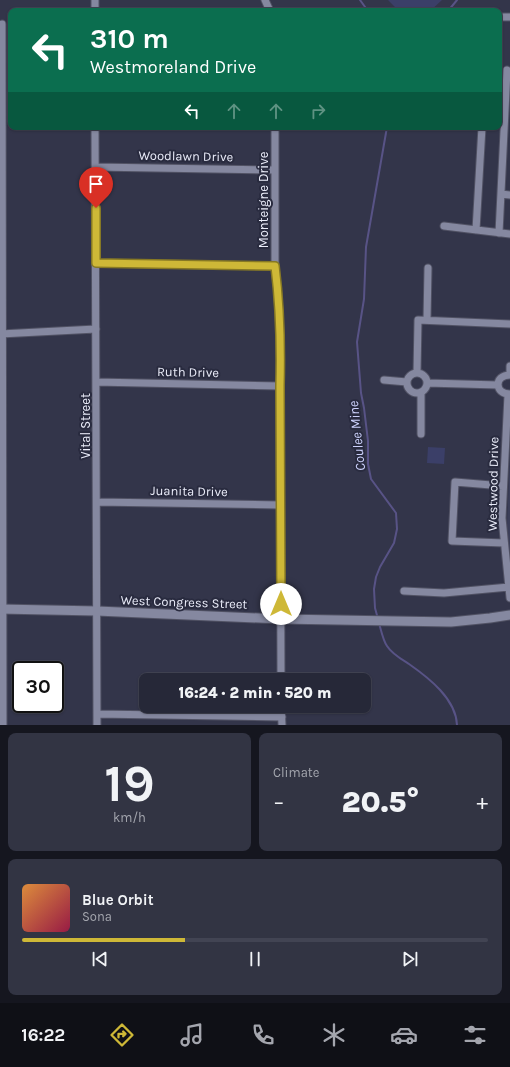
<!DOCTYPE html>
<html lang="en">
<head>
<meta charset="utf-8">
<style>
  :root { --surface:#262838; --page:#323443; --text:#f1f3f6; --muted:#a4a6ae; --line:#424453; --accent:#ceb837 }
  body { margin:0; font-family:Karla,sans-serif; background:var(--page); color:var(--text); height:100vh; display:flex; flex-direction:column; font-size:15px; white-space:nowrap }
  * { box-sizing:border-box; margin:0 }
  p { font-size:13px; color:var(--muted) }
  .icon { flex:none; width:22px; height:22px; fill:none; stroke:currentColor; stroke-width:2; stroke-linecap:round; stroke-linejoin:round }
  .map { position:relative; height:725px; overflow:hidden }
  .details { display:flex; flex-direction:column; gap:8px; padding:8px; background:#15161f; flex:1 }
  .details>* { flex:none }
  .hud { position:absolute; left:8px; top:8px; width:494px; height:122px; border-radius:8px; box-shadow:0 1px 3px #0004,0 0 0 1px var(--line); background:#0b6e4f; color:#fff; overflow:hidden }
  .speed { position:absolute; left:12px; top:661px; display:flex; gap:8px; font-size:20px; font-weight:700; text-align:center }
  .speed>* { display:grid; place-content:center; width:52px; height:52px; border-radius:50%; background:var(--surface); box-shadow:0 1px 3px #0004,0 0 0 1px var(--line); line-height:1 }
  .speed .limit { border:2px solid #111; border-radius:6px; background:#fff; color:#111 }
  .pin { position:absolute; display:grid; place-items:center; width:34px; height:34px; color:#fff; margin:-41px -17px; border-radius:50% 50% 50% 0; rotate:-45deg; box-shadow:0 0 4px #0007 }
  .pin .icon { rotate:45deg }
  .me { position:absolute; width:44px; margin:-22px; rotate:0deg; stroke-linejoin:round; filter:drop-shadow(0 0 3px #0008) }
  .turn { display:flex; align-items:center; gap:14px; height:84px; padding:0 16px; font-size:18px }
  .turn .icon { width:52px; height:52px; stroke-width:2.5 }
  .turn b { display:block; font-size:28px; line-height:34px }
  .lanes { display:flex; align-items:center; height:38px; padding:0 16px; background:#0003; justify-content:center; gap:20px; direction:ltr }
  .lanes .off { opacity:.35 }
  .big { font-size:30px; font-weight:800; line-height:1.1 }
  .details .card { flex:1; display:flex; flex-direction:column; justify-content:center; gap:6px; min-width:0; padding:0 14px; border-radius:8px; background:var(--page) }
  .details .dial { align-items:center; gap:0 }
  .dial b { font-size:52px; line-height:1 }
  .song { display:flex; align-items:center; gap:12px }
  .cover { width:48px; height:48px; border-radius:6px; background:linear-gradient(135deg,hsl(30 70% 55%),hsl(340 70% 35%)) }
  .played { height:4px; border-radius:2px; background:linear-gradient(90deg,var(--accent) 35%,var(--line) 35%) }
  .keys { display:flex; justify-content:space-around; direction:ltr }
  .heat { display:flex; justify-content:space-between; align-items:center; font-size:22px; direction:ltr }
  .details .tiles { flex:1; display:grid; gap:8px; grid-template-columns:1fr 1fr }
  .card:last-child { grid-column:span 2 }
  .trip { position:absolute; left:139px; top:673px; width:232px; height:40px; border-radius:8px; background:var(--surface); box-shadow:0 1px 3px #0004,0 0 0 1px var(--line); font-weight:800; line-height:40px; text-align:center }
  .menu { display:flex; height:64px; justify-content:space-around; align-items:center; background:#0f1016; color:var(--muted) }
  .menu .icon { width:28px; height:28px }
  .menu .active { color:var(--accent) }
  .menu b { font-size:18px; color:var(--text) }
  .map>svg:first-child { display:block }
  .built { fill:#3b3e58 }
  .green { fill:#3b3f68 }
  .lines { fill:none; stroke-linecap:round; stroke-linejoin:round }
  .stream { stroke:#585386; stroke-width:2 }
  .minor-casing { stroke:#515264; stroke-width:9 }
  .secondary-casing { stroke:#515264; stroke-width:11 }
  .minor { stroke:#8588a0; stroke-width:7 }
  .secondary { stroke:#8588a0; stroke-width:9 }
  .route-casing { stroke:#867824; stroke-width:10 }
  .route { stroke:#ceb837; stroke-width:7 }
  .labels { text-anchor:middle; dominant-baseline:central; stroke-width:4; stroke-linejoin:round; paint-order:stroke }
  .street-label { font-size:13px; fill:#eaecf9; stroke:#292b3f }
  .water-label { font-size:14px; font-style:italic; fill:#cbd0fa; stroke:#292b3f }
</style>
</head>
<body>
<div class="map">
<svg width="510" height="725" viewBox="0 0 510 725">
  <rect width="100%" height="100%" fill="#33354a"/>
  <path class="built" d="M510,456V557L507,525Z"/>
  <path class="green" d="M388,0H442L430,11H399Z
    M428,447L445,448L444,464L427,463Z"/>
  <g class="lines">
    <path class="stream" d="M360,0L368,11
      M448,11L457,0
      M378,619L375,608L374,589L376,577L380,567L394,543L397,529L396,513L371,479L368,464V441L364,408L361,393L357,342L364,299L366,247L387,127
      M379,623C381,630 383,640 387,646C392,654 401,659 409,664C429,678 456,699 457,725"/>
    <defs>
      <path id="minor" d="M95,0V11
        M265,0L270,11
        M499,17H510
        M2,24L3,725
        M95,127L97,725
        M275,127V266C280,306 281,346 280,386L281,680
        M96,167L275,170
        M501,194L510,195
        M444,226L510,234
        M476,230L482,127
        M499,233L507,70
        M96,263L275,266
        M427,320L428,268
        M0,334L96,329
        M417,373L418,320L510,324
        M407 383a10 10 0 1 1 20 0a10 10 0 1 1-20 0Z
        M510,375C494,375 494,394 510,394
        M510,375V366
        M384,380L407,382
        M96,382L280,386
        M427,383L498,385
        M508,395L502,518L510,598
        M421,434V392
        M503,486L455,482L452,541L504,543
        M97,502L280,505
        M404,591L444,593L509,587
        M281,706L282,725
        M97,714L282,717"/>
      <path id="secondary" d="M0,609L97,611L281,619L451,622L490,618L510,615"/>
    </defs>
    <use href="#minor" class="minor-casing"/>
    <use href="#secondary" class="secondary-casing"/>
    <use href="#minor" class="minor"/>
    <use href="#secondary" class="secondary"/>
  </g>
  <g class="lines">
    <defs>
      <path id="route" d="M96,208V263L275,266C280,306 281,346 280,386L281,604"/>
    </defs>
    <use href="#route" class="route-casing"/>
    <use href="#route" class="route"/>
  </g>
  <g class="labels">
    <g class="street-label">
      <text transform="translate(186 156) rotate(1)">Woodlawn Drive</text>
      <text transform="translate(263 200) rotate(-90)">Monteigne Drive</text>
      <text transform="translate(188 372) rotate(1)">Ruth Drive</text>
      <text transform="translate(85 426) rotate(-90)">Vital Street</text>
      <text transform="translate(493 484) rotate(-89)">Westwood Drive</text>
      <text transform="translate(189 491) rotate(1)">Juanita Drive</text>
      <text transform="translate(184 602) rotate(2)">West Congress Street</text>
    </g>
    <g class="water-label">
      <text transform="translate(357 436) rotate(-96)">Coulee Mine</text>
    </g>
  </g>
</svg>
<div class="speed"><div class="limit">30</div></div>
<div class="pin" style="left:96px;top:208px;background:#d93025"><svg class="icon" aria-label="arrive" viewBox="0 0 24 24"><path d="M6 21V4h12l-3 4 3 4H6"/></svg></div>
<svg class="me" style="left:281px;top:604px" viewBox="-20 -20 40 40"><circle r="19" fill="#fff"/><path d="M0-13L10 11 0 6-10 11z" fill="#ceb837"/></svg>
<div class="trip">16:24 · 2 min · 520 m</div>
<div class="hud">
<div class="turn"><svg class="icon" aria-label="left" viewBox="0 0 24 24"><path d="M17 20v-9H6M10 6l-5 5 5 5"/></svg><div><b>310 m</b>Westmoreland Drive</div></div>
<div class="lanes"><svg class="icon" aria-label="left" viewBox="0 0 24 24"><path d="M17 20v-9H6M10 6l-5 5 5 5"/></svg><svg class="icon off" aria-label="ahead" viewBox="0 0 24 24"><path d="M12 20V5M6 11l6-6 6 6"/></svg><svg class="icon off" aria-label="ahead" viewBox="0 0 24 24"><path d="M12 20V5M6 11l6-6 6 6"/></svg><svg class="icon off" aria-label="right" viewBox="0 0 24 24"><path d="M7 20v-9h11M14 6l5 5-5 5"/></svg></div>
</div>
</div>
<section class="details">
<div class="tiles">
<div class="card dial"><b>19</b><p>km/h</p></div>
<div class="card"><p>Climate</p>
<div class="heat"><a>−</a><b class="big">20.5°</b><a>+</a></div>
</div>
<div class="card">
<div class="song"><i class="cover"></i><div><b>Blue Orbit</b><p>Sona</p></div></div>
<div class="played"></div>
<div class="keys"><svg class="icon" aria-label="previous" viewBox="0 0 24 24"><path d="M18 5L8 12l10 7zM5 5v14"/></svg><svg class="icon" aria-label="pause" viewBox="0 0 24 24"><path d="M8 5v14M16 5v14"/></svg><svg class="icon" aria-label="next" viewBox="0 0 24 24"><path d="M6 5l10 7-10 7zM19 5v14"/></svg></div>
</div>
</div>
</section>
<nav class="menu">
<b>16:22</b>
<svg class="icon active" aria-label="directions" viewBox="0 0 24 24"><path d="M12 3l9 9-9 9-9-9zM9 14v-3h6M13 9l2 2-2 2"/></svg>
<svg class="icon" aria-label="music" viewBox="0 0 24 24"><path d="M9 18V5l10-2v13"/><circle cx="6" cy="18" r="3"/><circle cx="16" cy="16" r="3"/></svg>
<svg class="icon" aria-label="phone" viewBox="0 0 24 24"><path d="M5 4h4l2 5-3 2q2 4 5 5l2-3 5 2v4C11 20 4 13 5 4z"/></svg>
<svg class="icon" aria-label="climate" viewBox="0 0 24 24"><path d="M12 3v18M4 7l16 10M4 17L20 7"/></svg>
<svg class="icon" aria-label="car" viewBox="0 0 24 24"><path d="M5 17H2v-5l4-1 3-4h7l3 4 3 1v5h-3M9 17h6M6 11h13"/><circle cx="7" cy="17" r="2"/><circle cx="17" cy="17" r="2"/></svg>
<svg class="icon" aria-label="filters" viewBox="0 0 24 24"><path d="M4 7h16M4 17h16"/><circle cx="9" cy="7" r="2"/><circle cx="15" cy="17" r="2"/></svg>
</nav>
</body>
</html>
